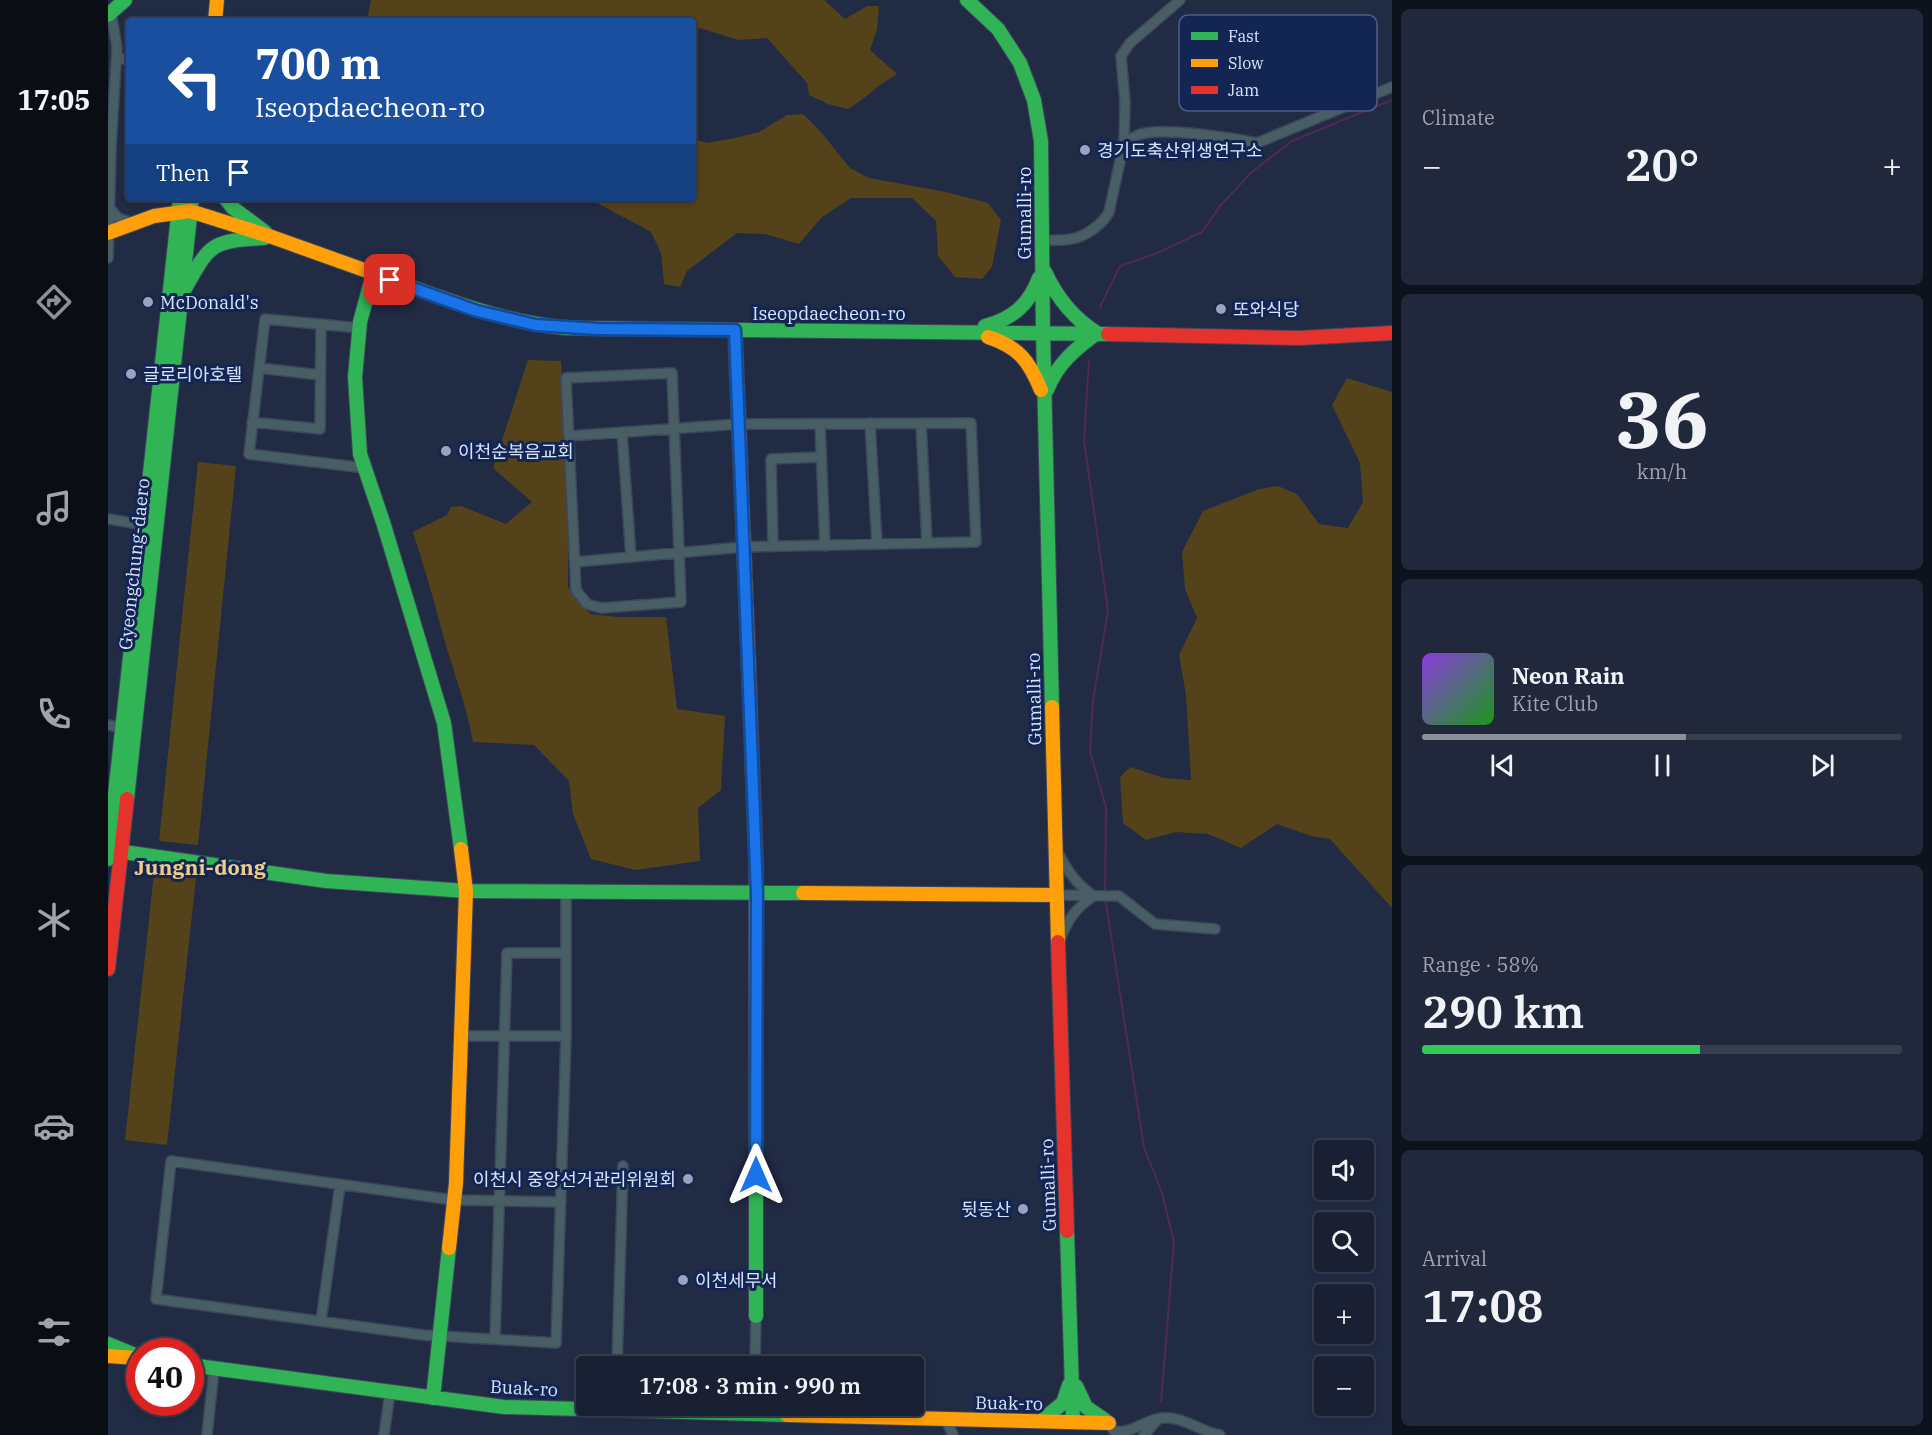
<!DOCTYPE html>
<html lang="en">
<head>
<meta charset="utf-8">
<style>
  :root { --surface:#192033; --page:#22283b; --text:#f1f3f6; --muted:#9fa3ac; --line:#373e4e; --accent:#8c9099 }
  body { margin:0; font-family:"IBM Plex Serif","Noto Sans KR",serif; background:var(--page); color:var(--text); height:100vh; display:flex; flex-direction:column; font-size:22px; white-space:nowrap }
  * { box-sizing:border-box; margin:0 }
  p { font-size:20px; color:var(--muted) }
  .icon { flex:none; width:33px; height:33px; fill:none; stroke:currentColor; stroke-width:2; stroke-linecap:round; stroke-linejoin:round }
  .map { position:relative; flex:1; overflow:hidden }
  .panel { display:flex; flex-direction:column; gap:9px; padding:9px; background:#0e121c; width:540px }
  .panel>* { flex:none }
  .hud { position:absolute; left:18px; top:18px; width:570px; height:183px; border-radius:6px; box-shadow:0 3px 9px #0003,0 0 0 2px var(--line); background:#1a4fa0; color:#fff; overflow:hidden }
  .fabs { position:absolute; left:1206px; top:1140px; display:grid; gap:12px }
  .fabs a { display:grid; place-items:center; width:60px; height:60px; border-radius:6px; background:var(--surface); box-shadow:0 3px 9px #0003,0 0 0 2px var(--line); font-size:30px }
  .speed { position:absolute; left:18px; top:1338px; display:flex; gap:12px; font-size:30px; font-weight:700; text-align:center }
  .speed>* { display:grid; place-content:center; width:78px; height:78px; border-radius:50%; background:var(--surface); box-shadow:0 3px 9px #0003,0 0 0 2px var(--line); line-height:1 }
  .speed .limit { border:9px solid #d22; background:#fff; color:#111 }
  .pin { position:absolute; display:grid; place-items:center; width:51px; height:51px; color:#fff; margin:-26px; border-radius:12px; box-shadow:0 3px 9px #0006 }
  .me { position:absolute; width:66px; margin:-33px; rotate:0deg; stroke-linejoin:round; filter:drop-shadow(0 0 4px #0008) }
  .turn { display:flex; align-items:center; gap:21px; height:126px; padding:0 30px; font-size:27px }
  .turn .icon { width:78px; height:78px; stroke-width:2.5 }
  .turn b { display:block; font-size:42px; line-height:51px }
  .then { display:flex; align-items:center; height:57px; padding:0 30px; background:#0003; gap:12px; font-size:22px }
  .big { font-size:45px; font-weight:600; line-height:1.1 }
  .panel .card { flex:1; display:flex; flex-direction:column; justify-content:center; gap:9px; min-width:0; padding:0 21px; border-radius:9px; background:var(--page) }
  .panel .dial { align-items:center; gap:0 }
  .dial b { font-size:78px; line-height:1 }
  .song { display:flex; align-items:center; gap:18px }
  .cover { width:72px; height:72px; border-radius:9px; background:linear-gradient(135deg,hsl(270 70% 55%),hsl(120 70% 35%)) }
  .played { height:6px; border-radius:3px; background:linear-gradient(90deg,var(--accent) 55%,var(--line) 55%) }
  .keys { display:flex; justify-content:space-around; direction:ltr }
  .heat { display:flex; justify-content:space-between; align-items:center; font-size:33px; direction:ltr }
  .charge { height:9px; border-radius:4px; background:linear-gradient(90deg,#34c759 58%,var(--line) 0) }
  .trip { position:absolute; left:468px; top:1356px; width:348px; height:60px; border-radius:6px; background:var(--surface); box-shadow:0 3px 9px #0003,0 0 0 2px var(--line); font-weight:600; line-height:60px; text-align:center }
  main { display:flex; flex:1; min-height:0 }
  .tabs { display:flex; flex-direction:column; width:108px; justify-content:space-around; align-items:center; background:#0a0d14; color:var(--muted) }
  .tabs .icon { width:42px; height:42px }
  .tabs .selected { color:var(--accent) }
  .tabs b { font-size:27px; color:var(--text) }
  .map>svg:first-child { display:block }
  .green { fill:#54431a }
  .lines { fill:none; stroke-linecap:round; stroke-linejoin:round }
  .stream { stroke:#512957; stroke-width:2 }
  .street-casing { stroke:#3d475b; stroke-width:12 }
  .fast-casing { stroke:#3d475b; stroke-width:16 }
  .slow-casing { stroke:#3d475b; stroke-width:16 }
  .jam-casing { stroke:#3d475b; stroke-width:16 }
  .street { stroke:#485e64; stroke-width:9 }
  .fast { stroke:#30b455; stroke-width:14 }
  .slow { stroke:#ff9f0a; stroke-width:14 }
  .jam { stroke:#e5322d; stroke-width:14 }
  .route-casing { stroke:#114b97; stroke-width:15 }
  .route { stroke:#1a73e8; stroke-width:10 }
  .poi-dot { fill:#99a3bc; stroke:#132552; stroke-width:2 }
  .labels { text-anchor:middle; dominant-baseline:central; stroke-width:6; stroke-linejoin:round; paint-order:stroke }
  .poi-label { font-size:18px; fill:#d9e4fc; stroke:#132552; text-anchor:start }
  .street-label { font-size:18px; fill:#d9e4fc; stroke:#132552 }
  .quarter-label { font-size:21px; font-weight:bold; fill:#f0cd84; stroke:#132552 }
  .key { fill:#132552; stroke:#4e5e85; stroke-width:1.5 }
  .key-label { font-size:16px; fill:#d9e4fc }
</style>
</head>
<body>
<main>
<nav class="tabs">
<b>17:05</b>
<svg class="icon selected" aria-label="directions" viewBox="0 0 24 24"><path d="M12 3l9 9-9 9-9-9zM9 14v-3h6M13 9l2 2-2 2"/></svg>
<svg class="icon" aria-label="music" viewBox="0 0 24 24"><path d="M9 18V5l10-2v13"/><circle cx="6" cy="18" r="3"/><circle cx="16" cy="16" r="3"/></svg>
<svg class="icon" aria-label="phone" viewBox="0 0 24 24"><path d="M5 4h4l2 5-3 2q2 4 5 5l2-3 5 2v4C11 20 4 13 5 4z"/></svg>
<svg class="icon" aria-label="climate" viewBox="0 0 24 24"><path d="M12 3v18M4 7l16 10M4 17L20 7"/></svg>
<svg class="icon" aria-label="car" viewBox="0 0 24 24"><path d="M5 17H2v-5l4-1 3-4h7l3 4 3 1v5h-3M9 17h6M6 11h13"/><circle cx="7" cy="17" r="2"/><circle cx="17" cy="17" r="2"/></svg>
<svg class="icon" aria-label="filters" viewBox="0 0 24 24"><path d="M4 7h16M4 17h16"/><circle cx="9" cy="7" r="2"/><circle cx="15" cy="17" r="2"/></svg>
</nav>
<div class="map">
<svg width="1284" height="1435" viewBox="0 0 1284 1435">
  <rect width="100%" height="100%" fill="#212b44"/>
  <path class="green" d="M263,0H716L737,19L759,6H771L769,29L762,50L789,74C771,84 757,99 740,109L720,104L701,95L699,83L659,38L631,40L585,26V21H566L554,18L529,19L527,21H259Z
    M695,114L713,132L742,168L761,178L838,192L880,203L893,220L884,267L874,279L847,277L830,256L828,221L804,198H743L714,217L691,244L657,234L629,233L579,271L572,287L556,284L553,253L543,232L480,198H585V139L599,143L627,138L651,132L679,115Z
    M420,360L453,361L460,516V587L482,614L509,617H558L569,709L617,716L613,790L590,808L592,861L527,870L483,859L465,814L461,781L426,745L365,742C359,706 345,671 335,635C326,600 316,566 305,532L339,515L343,507L353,506L398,524L424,502L385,468Z
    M1239,378L1284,392V908L1222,839L1203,836L1169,824L1133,848L1100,834L1068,832L1038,840L1015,823L1012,777L1022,767L1056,778L1083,780L1078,695L1071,655L1089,618L1077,589L1074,552L1095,511L1151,489L1170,486L1189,494L1211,524L1240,528L1255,502L1252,463L1224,405Z
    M90,462L128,466L90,845L51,841Z
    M46,873L88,878L59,1145L17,1140Z"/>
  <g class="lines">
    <path class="stream" d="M992,307L1012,266L1049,253L1094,232L1112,206L1144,172L1184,141L1284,100
      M981,361L976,440L1000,611L985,701L982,751L998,808L997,892
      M997,897L1036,1147L1054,1193L1066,1242L1053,1402"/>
    <defs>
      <path id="street" d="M9,58L21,60
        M1016,143C1021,140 1027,136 1033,134C1054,127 1125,138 1149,143L1284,87
        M1,207L10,218L24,223
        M934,240C944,240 954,241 963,239C977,237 995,224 1001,212L1016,143L1017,102L1013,56L1022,43L1072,0
        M0,258L3,147L9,47L3,13
        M252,328L157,319L141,454L257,468
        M151,368L212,375
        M564,373L573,602L493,608L479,604L468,590L458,378Z
        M144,422L212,429L213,324
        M762,423L769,544
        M813,423L819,543
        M712,424L717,546
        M514,432L523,557
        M461,436L631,424L863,423L868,542L635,547L467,562
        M0,519L36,525
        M665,547L663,459L713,457
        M0,725L15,728
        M948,849C958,868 967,884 986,896
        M948,895L1011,896L1047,924L1107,929
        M952,940C959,921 968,907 986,896
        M353,1036H458
        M453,1202L346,1200L63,1161L48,1299L315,1335L448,1343L458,1036V892
        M213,1321L232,1185
        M387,1339L399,953H458
        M509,1366L515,1166
        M647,1366L648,1316
        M838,1420L845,1435
        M1001,1423L1006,1431C1026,1435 1039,1416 1061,1418C1079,1419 1094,1432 1112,1435
        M99,1435L106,1369
        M276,1435L282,1393
        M1036,1435L1050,1419"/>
      <path id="fast" d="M859,0L890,29L912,63L926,100L933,141L935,332L944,707
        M0,15L17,0
        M117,198L125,208L157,232
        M937,272C949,298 965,318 989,333C967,349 949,364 939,390
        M265,274L252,322L247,377L252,454L275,522L336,723L353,849
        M287,281C344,302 397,322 458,328L1000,334
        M75,292C102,245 100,241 156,238
        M877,326C904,319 921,305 931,278
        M19,799L84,198
        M2,850L218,881L358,891L695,893
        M0,859L72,198
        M648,864V1316
        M959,1231L965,1421
        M0,1344L32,1357
        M82,1365L396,1407L679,1415
        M968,1386L978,1407L997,1420
        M325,1398L341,1248
        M933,1421L955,1403L961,1385"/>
      <path id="slow" d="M107,21L109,0
        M0,233L46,216L82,211L164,237L287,281
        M627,330L641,676
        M880,337C911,347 921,361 933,390
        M944,707L950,942
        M695,893L948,895
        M341,1248L348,1183L358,891L353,849
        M0,1356L28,1358
        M679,1415L1001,1423"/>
      <path id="jam" d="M1000,334L1191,338L1284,333
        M641,676L648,864
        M950,942L959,1231
        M0,969L19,799"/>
    </defs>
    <use href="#street" class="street-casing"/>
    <use href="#fast" class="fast-casing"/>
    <use href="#slow" class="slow-casing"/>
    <use href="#jam" class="jam-casing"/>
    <use href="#street" class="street"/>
    <use href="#fast" class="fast"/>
    <use href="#slow" class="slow"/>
    <use href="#jam" class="jam"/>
  </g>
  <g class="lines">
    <defs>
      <path id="route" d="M282,280L369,311L428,325L490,329L627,330L649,893L648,1175"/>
    </defs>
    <use href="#route" class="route-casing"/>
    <use href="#route" class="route"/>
  </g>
  <g class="poi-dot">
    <circle cx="977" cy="150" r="6"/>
    <circle cx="40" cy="302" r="6"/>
    <circle cx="1113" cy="309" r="6"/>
    <circle cx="23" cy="374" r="6"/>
    <circle cx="338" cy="451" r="6"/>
    <circle cx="580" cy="1179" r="6"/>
    <circle cx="915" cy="1209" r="6"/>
    <circle cx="575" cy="1280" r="6"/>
  </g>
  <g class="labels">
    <g class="poi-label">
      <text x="989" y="150">경기도축산위생연구소</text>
      <text x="52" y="302">McDonald's</text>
      <text x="1125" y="309">또와식당</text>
      <text x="35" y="374">글로리아호텔</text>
      <text x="350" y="451">이천순복음교회</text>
      <text x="568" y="1179" text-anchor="end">이천시 중앙선거관리위원회</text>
      <text x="903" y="1209" text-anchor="end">뒷동산</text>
      <text x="587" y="1280">이천세무서</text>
    </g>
    <g class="street-label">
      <text transform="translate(916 213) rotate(-90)">Gumalli-ro</text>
      <text x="721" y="313">Iseopdaecheon-ro</text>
      <text transform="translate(26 564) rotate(-84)">Gyeongchung-daero</text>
      <text transform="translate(926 699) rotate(-91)">Gumalli-ro</text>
      <text transform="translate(940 1185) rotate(-92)">Gumalli-ro</text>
      <text transform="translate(416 1388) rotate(3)">Buak-ro</text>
      <text transform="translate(901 1403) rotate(1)">Buak-ro</text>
    </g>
    <g class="quarter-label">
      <text x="92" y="867">Jungni-dong</text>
    </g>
  </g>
  <rect x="1071" y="15" width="198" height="96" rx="9" class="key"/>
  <rect x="1083" y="32" width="27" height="8" fill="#30b455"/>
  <rect x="1083" y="59" width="27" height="8" fill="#ff9f0a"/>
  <rect x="1083" y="86" width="27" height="8" fill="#e5322d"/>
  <g class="key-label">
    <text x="1120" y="42">Fast</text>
    <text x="1120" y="69">Slow</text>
    <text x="1120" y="96">Jam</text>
  </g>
</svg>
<div class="fabs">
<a><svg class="icon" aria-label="sound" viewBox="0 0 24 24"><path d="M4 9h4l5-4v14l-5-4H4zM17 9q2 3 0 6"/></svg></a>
<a><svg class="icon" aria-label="search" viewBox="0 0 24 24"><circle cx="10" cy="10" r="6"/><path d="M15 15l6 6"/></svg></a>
<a>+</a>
<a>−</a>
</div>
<div class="speed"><div class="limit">40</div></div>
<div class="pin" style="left:282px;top:280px;background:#d93025"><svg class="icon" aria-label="arrive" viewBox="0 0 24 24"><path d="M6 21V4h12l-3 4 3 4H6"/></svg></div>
<svg class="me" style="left:648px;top:1175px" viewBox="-20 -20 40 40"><path d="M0-17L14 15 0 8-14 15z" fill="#1a73e8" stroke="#fff" stroke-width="4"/></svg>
<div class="trip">17:08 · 3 min · 990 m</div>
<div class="hud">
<div class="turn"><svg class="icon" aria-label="left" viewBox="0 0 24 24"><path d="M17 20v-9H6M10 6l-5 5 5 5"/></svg><div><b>700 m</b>Iseopdaecheon-ro</div></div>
<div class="then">Then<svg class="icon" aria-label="arrive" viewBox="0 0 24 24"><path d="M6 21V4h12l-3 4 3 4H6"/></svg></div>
</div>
</div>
<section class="panel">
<div class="card"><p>Climate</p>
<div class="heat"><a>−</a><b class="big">20°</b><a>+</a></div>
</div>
<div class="card dial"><b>36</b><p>km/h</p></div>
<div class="card">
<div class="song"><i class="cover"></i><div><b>Neon Rain</b><p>Kite Club</p></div></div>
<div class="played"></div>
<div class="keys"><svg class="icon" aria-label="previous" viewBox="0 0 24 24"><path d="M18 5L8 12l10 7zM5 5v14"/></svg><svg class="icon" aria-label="pause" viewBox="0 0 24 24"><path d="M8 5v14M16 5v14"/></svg><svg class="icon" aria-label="next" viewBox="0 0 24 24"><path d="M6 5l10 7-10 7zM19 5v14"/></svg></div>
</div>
<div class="card"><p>Range · 58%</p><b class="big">290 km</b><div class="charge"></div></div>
<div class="card"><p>Arrival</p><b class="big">17:08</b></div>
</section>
</main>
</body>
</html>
